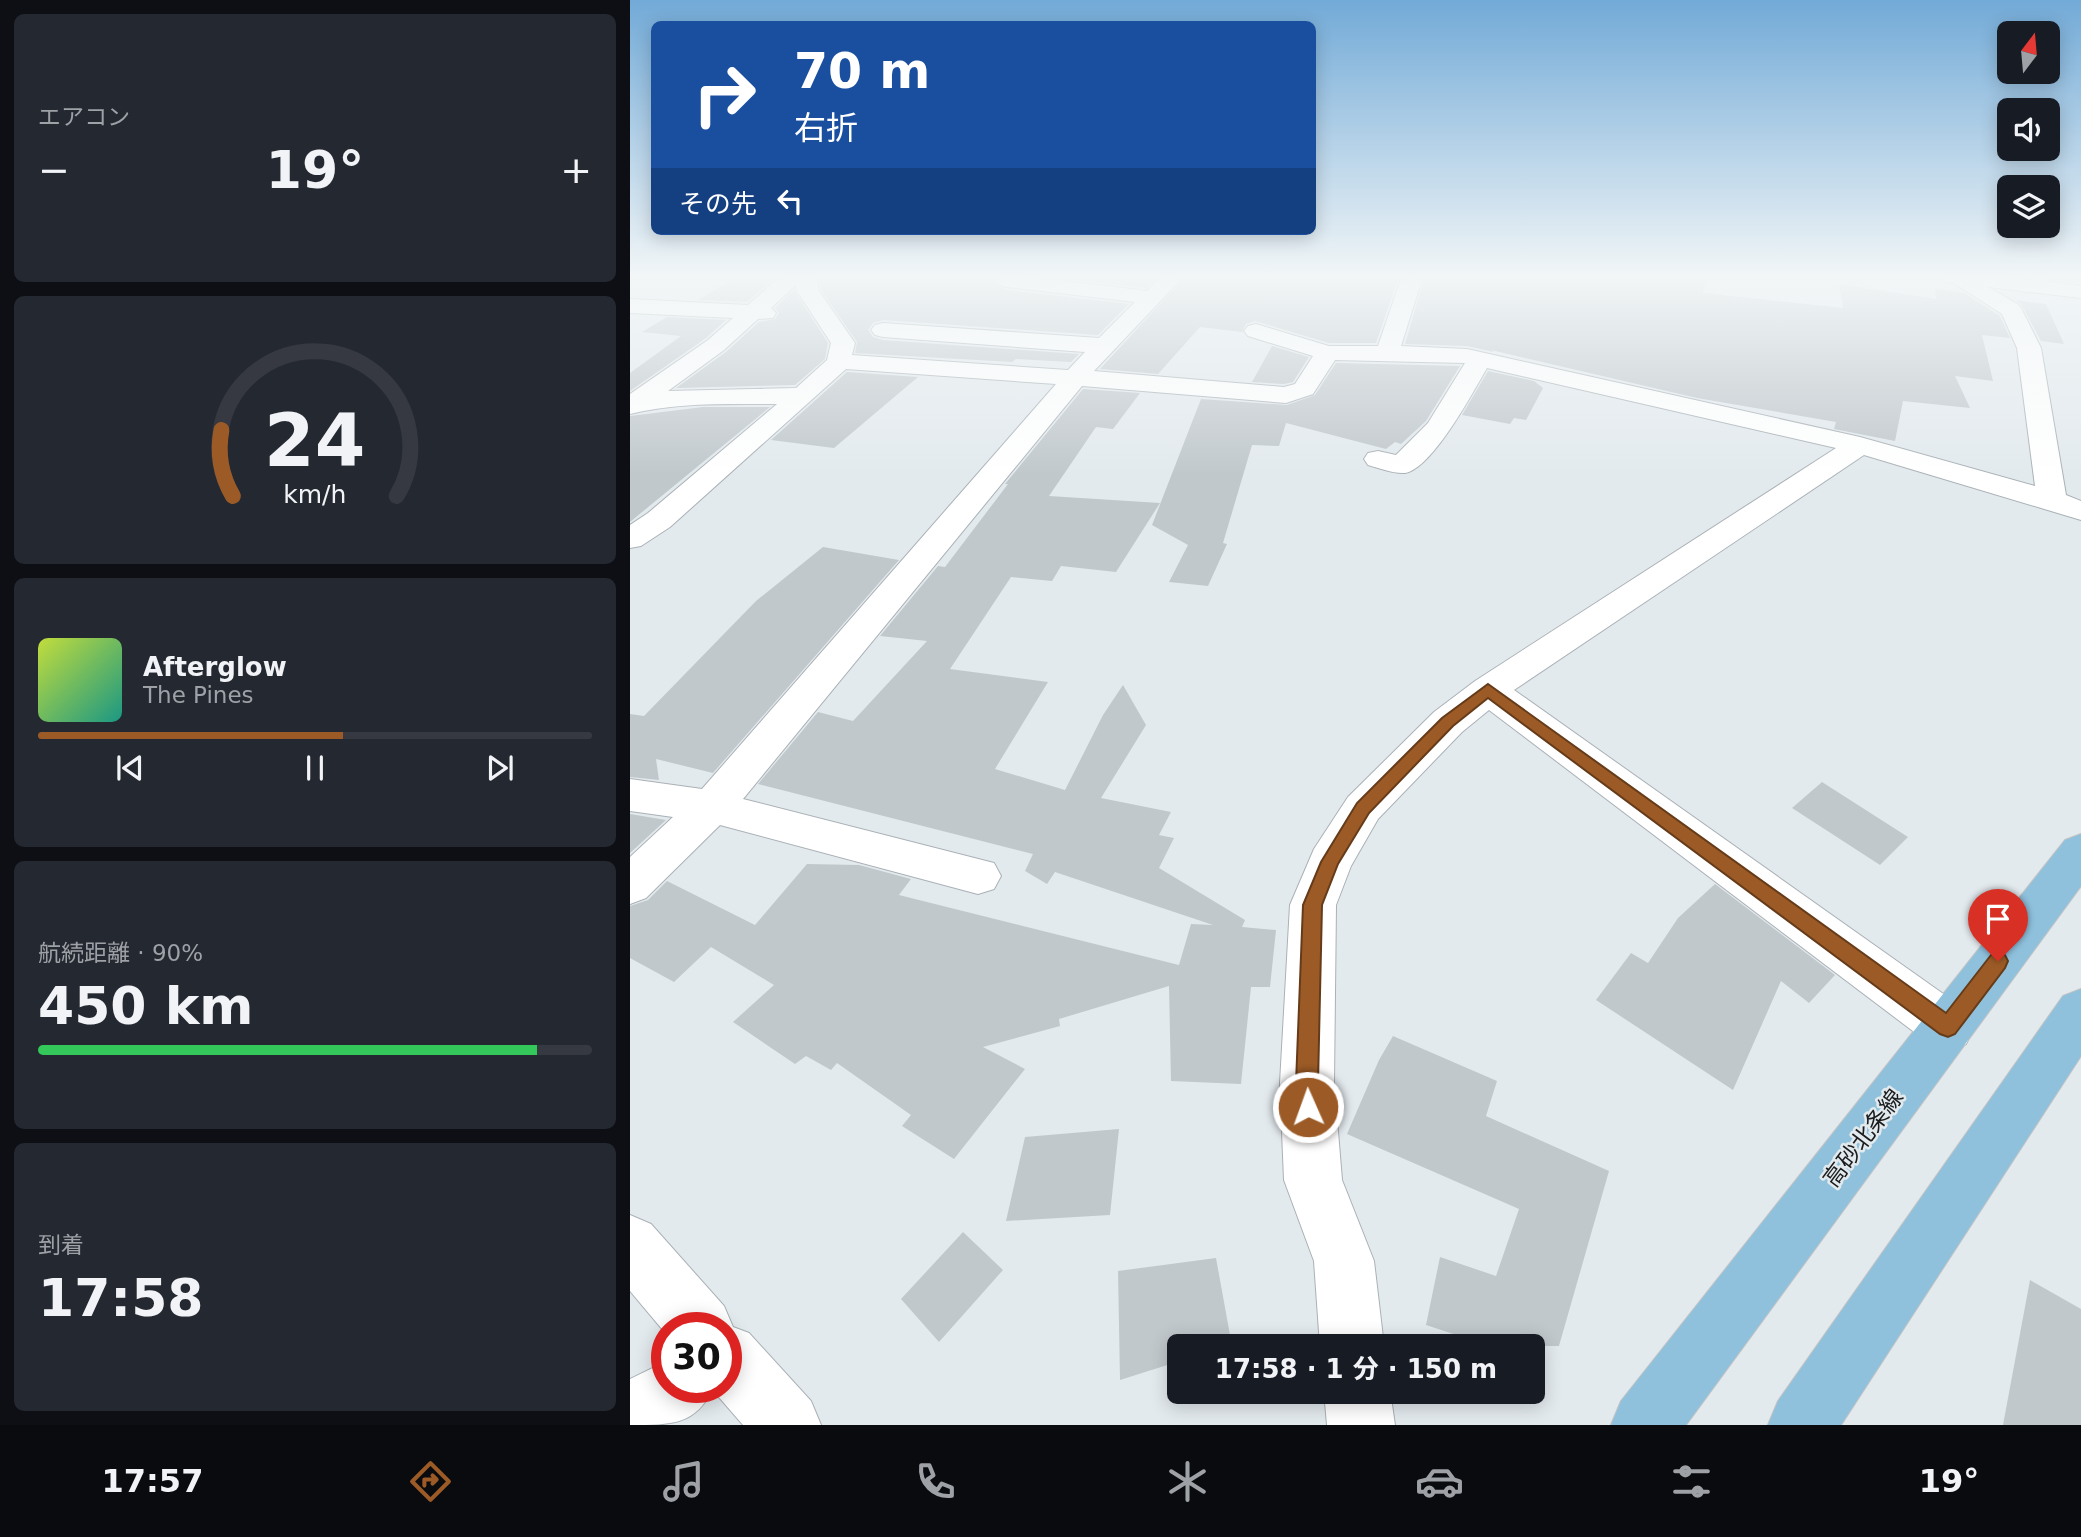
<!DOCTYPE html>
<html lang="ja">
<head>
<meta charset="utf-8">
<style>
  :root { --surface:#171b24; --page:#242831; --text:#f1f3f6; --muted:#9ea1a6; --line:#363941; --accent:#9c5b26 }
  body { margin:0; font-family:"DejaVu Sans","Noto Sans JP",sans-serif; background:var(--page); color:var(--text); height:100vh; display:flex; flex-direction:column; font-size:26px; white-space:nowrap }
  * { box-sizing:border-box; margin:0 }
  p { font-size:23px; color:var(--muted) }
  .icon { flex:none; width:38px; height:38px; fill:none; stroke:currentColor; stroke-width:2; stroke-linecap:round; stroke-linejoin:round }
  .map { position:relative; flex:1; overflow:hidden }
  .sheet { display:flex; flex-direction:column; gap:14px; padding:14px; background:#0d0f14; width:630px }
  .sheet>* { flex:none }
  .top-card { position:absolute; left:21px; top:21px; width:665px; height:214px; border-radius:10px; box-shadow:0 4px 18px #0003; background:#1a4fa0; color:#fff; overflow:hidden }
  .needle { width:46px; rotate:16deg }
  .tools { position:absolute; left:1367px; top:21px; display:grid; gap:14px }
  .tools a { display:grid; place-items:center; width:63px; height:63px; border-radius:10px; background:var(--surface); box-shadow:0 4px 18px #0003; font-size:35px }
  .speed { position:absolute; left:21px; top:1312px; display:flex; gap:14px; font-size:35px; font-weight:700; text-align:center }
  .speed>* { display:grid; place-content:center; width:91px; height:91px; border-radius:50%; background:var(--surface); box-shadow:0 4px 18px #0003; line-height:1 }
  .speed .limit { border:10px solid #d22; background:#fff; color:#111 }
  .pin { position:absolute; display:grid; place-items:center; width:60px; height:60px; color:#fff; margin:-72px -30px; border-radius:50% 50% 50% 0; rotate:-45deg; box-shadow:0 0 7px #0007 }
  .pin .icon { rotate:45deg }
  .me { position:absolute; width:77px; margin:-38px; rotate:358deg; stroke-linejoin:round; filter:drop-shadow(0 0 5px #0008) }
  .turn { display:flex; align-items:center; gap:24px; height:147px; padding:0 28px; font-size:32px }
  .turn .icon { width:91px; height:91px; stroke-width:2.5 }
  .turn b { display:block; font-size:49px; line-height:60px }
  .then { display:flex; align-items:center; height:66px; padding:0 28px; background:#0003; gap:14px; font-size:26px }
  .big { font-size:52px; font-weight:700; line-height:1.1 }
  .sheet .widget { flex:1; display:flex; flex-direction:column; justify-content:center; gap:10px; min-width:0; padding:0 24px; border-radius:10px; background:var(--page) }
  .sheet .dial { align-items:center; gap:0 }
  .dial svg { height:182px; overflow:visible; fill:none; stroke:var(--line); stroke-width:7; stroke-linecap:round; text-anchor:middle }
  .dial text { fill:var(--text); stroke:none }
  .song { display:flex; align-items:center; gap:21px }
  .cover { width:84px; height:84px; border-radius:10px; background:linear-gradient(135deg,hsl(70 70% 55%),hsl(170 70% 35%)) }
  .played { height:7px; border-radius:4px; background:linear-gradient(90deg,var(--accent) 55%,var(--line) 55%) }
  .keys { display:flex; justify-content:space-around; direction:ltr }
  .heat { display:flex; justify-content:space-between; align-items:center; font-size:38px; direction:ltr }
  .charge { height:10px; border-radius:5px; background:linear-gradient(90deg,#34c759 90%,var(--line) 0) }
  .trip { position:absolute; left:537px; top:1334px; width:378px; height:70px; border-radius:10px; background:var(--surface); box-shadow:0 4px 18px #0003; font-weight:700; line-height:70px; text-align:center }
  .dock { display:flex; height:112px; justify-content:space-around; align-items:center; background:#090b0e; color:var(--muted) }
  .dock .icon { width:49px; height:49px }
  .dock .selected { color:var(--accent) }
  .dock b { font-size:32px; color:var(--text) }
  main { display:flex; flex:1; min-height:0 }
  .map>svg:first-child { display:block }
  .building { fill:#c1c8cc }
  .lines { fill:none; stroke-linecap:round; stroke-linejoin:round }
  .street-casing { stroke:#aab1b6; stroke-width:2 }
  .secondary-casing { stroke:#aab1b6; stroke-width:2 }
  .primary-casing { stroke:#c3c4c4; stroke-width:2 }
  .street { fill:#fff; fill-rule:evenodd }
  .secondary { fill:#fff; fill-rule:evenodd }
  .primary { fill:#8fc1dd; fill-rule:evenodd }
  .route { fill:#9c5b26; stroke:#653b19; stroke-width:2 }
  .labels { text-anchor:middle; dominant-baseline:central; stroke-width:5; stroke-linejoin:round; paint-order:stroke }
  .near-street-label { font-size:23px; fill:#1a1c1e; stroke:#e3eaee }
</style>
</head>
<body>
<main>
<section class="sheet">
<div class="widget"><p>エアコン</p>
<div class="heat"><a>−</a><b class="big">19°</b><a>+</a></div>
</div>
<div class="widget dial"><svg viewBox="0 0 100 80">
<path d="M14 69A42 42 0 1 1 86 69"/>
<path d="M14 69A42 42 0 0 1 9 40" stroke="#9c5b26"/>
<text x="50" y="56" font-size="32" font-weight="700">24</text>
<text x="50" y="72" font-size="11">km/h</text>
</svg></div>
<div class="widget">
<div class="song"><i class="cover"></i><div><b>Afterglow</b><p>The Pines</p></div></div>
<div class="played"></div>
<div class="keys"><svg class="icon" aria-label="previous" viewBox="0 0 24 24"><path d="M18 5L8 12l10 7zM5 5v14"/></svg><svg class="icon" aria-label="pause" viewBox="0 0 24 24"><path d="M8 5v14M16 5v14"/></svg><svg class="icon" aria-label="next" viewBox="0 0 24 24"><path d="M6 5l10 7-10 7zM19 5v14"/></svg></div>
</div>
<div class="widget"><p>航続距離 · 90%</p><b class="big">450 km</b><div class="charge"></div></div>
<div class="widget"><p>到着</p><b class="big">17:58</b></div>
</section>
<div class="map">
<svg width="1451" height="1425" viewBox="0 0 1451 1425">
  <rect width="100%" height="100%" fill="#e3eaee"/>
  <path class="building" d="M109,276H147L117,302L68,300Z
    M189,276H366L364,283L377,290L499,304L468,335L253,320L243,323L238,330L243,337L253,340L449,354L441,362L386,359L382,362L225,353L227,342L191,290Z
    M419,276H528L516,288Z
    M556,276H769L746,343H699L625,321L616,324L612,332L570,327L528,374L470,369Z
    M795,276H1076L1073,293L1213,308L1209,284L1306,299L1305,289L1334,293L1370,316L1380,338L1352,335L1363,381L1325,376L1340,408L1273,401L1265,441L1204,429L1206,422L1067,398L861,350L864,352L837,346L775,344Z
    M164,290L198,343L195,359L165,385L46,388L96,352L129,322L145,319L149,313L145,308Z
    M1385,300L1416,304L1434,344L1411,341L1391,304Z
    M37,317L96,320L76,338L0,391V373L51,336L12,332Z
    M642,346L679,357L663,382L654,384L622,382Z
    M706,363L830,366L796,421L771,444L765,442L756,449L656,423L649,446L622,445L593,543L597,544L578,586L539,582L558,545L522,525L571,399L657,405L685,395Z
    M858,371L904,381L913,388L896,420L884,418L880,424L832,415Z
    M217,372L288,377L204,448L141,440Z
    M453,389L510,393L483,429L466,427L419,496L530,503L486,572L431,566L422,581L381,577L320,669L418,682L365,769L435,790L473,715L493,685L516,725L471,798L541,812L529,835L544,838L529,868L615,920L612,927L646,930L640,987H621L611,1084L541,1081L539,986L429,1019L430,1026L353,1047L395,1069L324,1159L272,1126L281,1115L207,1063L201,1070L176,1056L165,1064L103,1022L144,985L81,947L44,982L0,958V906L18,900L37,881L125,925L177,864L229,865L281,879L269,895L549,965L561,924L583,925L425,872L417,884L395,871L403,854L128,784L188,712L223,721L297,641L250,636L308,566L315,567L378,484H375Z
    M73,407H140L0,522V416Z
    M193,547L269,560L83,773L26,759L29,780L0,777V714L14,716L126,601Z
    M1192,782L1278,837L1250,865L1162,808Z
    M0,814L36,820L0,853Z
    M1085,884L1205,975L1179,1003L1151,981L1103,1090L966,1000L1001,953L1018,963L1048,918Z
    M763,1036L867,1081L856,1116L979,1171L929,1346H860L796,1325L810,1257L866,1276L889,1209L717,1134L749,1060Z
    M489,1129L480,1215L376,1221L395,1137Z
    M333,1232L373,1270L309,1342L271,1299Z
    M586,1258L602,1346H550V1361L490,1380L488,1271Z
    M1400,1280L1451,1309V1425H1373Z"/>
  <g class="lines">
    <defs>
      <path id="street" d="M151,276H186L189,291L225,343L222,355L438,370L455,352L253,337L245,335L241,330L245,325L253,323L469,338L505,302L377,287L370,285L366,281L370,276H393L517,291L532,276H554L464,371L654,387L665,384L683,356L618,336L614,331L618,326L626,324L699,346H748L772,276H793L771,346L837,349L1230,437L1405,486L1387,348L1372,314L1313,276H1339L1389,305L1392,310L1411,348L1436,495L1451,501V520L1234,455L884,690L1336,1010L1344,1027L1336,1044L1318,1051L1300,1044L859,710L832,732L748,819L721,866L706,905L704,1083L712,1180L744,1261L754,1346H690L684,1261L654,1180L650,1083L660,905L684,849L718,797L804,712L845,681L1206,448L857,368C843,392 802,469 775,473C764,474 749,468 738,465L734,459L738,453L748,451L766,455L798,423L835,363L705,360L683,394L656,403L452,386L113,799L364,863L371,876L364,889L348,894L90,825L16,898L0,904V857L43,817L0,811V779L72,789L426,384L216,369L40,527L11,546L0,548V525L18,513L147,404C98,404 48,402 0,414V394L78,340L103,318L0,313V299L118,305ZM166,285L167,291L201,343L197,360L166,388L38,391L94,350L128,319L143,318L146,313L141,308Z
        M1398,276H1422C1415,287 1404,294 1391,291L1388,286Z
        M37,1361V1388H83C66,1425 42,1425 0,1425V1379Z
        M694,1391H760L765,1425H697Z"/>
      <path id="secondary" d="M1307,276H1374L1451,286V298L1317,282Z
        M0,1215L21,1224L94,1306L103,1327L119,1333L181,1401L191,1425H113L81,1388H96V1328H37V1335L0,1291Z"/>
      <path id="primary" d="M1451,834V886L1056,1425H981L991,1401L1435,840Z
        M1451,989V1056L1211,1425H1138L1148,1401L1433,996Z"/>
    </defs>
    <use href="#street" class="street-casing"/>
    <use href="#secondary" class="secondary-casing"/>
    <use href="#primary" class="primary-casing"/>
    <use href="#street" class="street"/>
    <use href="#secondary" class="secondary"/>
    <use href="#primary" class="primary"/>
  </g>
  <linearGradient id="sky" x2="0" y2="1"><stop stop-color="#72aad7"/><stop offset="0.58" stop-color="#f2f6f7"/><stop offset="1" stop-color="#f2f6f7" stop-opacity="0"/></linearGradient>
  <rect width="1451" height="476" fill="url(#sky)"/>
  <path class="route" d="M858,684L1316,1013L1361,955L1368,953L1375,955L1378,961L1375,968L1325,1034L1318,1037L1310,1034L858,698L823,726L739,813L708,864L692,905L688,1083L690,1107L686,1115L678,1118L670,1115L667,1107L666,1083L673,905L691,862L727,803L812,718Z"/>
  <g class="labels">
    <g class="near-street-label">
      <text transform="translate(1233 1138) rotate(-53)">高砂北条線</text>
    </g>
  </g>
</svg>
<div class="tools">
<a><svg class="needle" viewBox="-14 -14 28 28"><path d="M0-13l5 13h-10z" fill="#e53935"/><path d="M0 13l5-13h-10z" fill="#9ea1a6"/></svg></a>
<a><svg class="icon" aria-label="sound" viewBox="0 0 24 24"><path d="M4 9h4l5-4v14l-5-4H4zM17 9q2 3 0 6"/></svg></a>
<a><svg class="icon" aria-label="layers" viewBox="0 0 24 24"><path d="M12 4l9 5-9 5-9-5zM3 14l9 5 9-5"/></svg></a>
</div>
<div class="speed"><div class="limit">30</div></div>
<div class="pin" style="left:1368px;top:961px;background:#d93025"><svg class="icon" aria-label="arrive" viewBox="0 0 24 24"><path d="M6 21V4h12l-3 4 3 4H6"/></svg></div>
<svg class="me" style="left:678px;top:1107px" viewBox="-20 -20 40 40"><circle r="17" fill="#9c5b26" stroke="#fff" stroke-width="3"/><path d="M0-11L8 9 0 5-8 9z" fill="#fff"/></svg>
<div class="trip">17:58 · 1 分 · 150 m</div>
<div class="top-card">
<div class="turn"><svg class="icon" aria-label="right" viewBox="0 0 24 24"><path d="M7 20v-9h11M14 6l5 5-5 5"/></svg><div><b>70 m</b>右折</div></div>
<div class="then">その先<svg class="icon" aria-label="left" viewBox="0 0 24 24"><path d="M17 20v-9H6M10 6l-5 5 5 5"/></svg></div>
</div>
</div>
</main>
<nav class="dock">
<b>17:57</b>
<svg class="icon selected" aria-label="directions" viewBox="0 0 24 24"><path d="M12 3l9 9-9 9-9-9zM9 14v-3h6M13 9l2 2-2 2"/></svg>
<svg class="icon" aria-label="music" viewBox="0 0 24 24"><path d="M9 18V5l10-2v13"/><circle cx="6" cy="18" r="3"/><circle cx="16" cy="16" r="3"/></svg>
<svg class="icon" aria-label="phone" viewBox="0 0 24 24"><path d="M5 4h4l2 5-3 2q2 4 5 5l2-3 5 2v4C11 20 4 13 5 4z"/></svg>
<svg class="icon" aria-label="climate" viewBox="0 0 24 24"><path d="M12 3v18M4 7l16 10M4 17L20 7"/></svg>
<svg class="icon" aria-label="car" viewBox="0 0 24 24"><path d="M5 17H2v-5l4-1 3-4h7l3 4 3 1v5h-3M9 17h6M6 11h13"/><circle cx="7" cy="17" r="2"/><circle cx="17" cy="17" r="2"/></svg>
<svg class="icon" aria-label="filters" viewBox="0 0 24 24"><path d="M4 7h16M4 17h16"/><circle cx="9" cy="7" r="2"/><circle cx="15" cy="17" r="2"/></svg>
<b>19°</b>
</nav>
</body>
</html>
